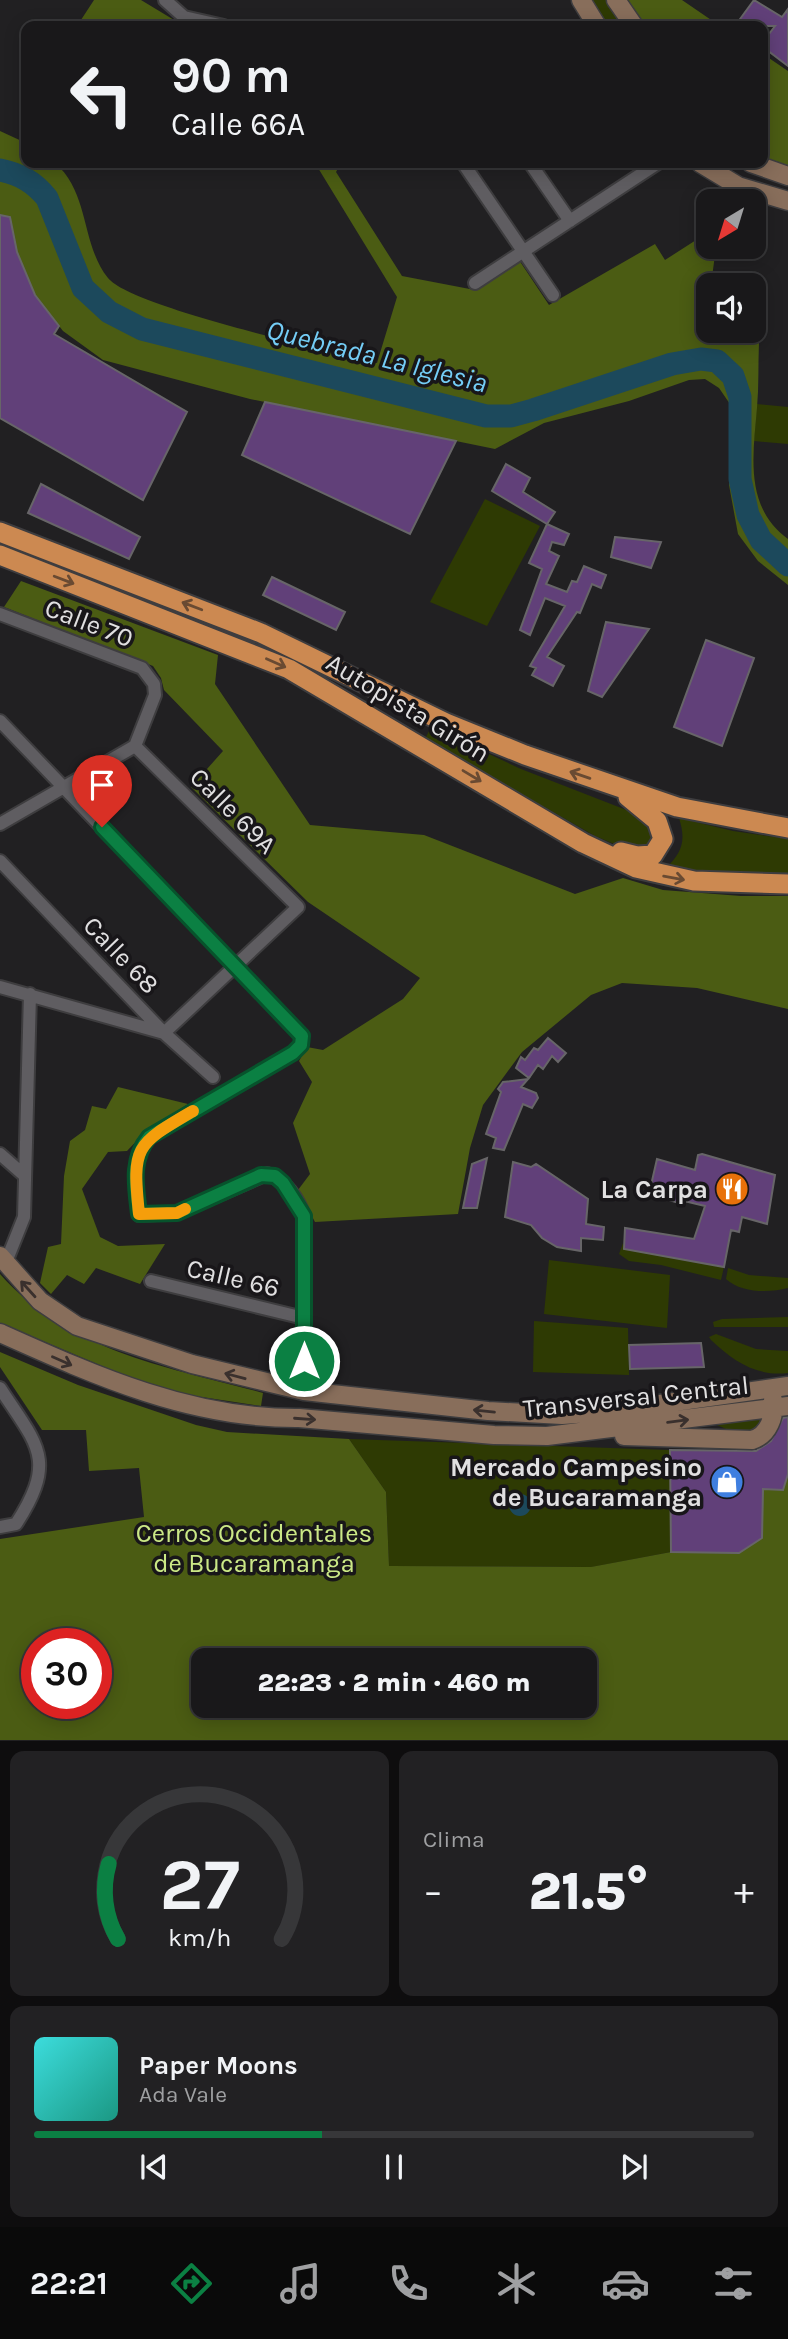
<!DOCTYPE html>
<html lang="es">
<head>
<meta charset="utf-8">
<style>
  :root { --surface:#19181a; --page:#222123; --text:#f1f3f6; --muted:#9fa0a2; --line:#373739; --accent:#0b8043 }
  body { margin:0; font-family:Karla,sans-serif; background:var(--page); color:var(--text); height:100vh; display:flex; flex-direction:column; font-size:26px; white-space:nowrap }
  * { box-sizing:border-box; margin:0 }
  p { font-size:23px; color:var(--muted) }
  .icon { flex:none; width:38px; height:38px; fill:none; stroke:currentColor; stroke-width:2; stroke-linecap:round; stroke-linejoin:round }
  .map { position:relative; height:1741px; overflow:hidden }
  .details { display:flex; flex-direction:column; gap:10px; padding:10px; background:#0e0d0e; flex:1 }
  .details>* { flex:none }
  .top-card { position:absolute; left:21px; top:21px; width:747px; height:147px; border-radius:14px; box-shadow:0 4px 18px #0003,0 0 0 2px var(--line); background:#19181a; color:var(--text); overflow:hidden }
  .needle { width:46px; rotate:218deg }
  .fabs { position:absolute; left:696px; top:189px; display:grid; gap:14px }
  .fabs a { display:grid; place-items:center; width:70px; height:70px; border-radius:14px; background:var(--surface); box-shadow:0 4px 18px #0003,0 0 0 2px var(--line); font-size:35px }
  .speed { position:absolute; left:21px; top:1628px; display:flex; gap:14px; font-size:35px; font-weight:700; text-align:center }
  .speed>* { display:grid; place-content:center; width:91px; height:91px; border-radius:50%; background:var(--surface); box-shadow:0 4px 18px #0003,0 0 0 2px var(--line); line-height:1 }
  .speed .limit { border:10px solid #d22; background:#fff; color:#111 }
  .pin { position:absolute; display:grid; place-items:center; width:60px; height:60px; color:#fff; margin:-72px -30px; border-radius:50% 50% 50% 0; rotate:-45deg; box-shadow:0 0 7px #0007 }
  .pin .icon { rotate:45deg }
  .me { position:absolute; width:77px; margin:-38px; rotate:0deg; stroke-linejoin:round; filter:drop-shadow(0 0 5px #0008) }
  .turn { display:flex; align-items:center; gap:24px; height:147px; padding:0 35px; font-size:32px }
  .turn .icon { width:91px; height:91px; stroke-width:2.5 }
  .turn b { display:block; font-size:49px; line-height:60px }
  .big { font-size:52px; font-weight:800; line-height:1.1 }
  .details .widget { flex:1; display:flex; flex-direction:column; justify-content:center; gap:10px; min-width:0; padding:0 24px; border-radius:14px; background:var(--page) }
  .details .dial { align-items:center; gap:0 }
  .dial svg { height:182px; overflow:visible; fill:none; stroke:var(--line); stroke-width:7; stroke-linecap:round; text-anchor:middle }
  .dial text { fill:var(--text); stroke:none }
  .song { display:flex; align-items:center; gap:21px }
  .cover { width:84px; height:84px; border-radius:10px; background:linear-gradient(135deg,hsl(180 70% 55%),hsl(170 70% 35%)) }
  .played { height:7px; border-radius:4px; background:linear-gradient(90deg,var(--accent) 40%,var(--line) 40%) }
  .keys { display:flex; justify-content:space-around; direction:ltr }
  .heat { display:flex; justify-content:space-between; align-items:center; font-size:38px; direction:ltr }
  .details .tiles { flex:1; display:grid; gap:10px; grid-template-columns:1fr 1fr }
  .widget:last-child { grid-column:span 2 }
  .trip { position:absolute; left:191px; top:1648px; width:406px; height:70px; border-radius:14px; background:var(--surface); box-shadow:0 4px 18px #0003,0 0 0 2px var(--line); font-weight:800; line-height:70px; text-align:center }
  .menu { display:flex; height:112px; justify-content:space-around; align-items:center; background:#0a0a0a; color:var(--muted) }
  .menu .icon { width:49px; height:49px }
  .menu .on { color:var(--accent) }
  .menu b { font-size:32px; color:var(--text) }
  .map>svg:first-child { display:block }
  .green { fill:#2e3a03 }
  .forest { fill:#4b5c13; fill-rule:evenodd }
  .water { fill:#1c495c }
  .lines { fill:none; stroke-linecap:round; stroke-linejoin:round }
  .river { stroke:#1c495c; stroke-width:23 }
  .building { fill:#614079; stroke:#676568; stroke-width:2 }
  .minor-casing { stroke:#3e3d3f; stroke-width:16 }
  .secondary-casing { stroke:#3e3d3f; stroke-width:21 }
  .trunk-casing { stroke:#3e3d3f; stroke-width:23 }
  .minor { stroke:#5f5d61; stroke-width:12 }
  .secondary { stroke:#886e5b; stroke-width:18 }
  .trunk { stroke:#cc8951; stroke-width:19 }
  .oneway { stroke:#694a32 }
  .oneway2 { stroke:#3a302d }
  .route-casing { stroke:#07532c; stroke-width:18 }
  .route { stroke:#0b8043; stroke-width:12 }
  .slow { stroke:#f59e0b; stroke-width:12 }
  .labels { text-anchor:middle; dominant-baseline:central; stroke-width:7; stroke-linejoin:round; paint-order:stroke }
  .street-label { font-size:26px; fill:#e1e0e1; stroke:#181619 }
  .poi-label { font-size:26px; font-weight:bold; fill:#e1e0e1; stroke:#181619; text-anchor:end }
  .park-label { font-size:26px; fill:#cbe886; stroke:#181619 }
  .water-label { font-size:28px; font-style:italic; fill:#74cdf6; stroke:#181619 }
</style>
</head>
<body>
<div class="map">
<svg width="788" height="1741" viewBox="0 0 788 1741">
  <rect width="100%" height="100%" fill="#212022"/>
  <path class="green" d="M589,0H607L625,26H606Z
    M757,404L788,407V444L754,441Z
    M485,499L540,526L487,626L430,602Z
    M431,727L521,769L629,811L648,823L653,837L644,851L619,846L595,836L425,739Z
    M679,818L733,831L788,839V875L697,874L665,869C683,852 686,840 679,818Z
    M623,1243L625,1249L724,1267L721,1280L661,1265L629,1261L619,1254Z
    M549,1260L670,1275L667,1328L544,1314Z
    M728,1268L749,1275L788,1278V1288C769,1293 741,1293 726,1279Z
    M788,1317V1327H714L713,1322L722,1319Z
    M534,1321L628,1328L629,1375L533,1372Z
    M716,1334L756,1349L788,1351V1373C757,1377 733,1361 711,1340L709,1337Z
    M764,1417L752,1434H737L717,1425Z
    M349,1439L670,1450L671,1552L592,1567L389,1566L386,1492Z"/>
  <path class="forest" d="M94,0H141L184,26H77Z
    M623,0H682L720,26H641Z
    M763,54L788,71V168L763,161Z
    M0,131L26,143V163H55C90,193 81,245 108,278C131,307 330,351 377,363L397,297L315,163H341L336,172L402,276L475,290L519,260L549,305L655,244L665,260L707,233L709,247H716L711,285H709L705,338L759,342C758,364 759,386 757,408C753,455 744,507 788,539V585L758,561L738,534L729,485L732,407L719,388L705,379L689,380L629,401L544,423L495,449L250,399L103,360L63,331L35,295L17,252L10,217L0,215Z
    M21,581L218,655L215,684L310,825L424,835L575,894L623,878L663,890L741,896H788V1009L697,988L622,983L591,995L522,1052L483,1105L470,1148L458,1214L315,1222L298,1190L310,1174L293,1123L312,1082L299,1061L307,1047L323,1050L403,999L420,978L308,902L191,787L223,751L164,690L161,678L153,666L4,607Z
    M118,1087L188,1104L145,1132L127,1151L108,1152L82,1189L100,1237L118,1246L165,1244L140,1284L96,1268L84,1284L67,1275L51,1294L40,1283L48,1247L61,1244L64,1176L70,1141L85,1130L92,1106L106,1109Z
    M0,1274C68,1351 167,1367 263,1393L261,1406L182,1394L147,1385L0,1323Z
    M0,1352L78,1385L196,1425L227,1432L349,1439L386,1492L389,1566L591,1567L671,1552L739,1553L762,1538L763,1489L788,1474V1740H0V1539L144,1517L139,1468L89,1471L86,1430H42L0,1367ZM37,1643H96V1703H37ZM203,1661H584V1706H203Z"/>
  <path class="water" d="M509 1505a11 11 0 1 1 22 0a11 11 0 1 1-22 0Z"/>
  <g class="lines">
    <path class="river" d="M0,170C20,174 34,182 47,198L83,288L109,312L142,329L486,416H511L533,410L672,364L701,359L717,361L733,376L740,397V479L748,515L761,540L788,565"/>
  </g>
  <path class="building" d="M754,0L782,17L788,9V66L763,47V42L775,26H735Z
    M0,215L10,217L17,252L35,295L59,326L54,334L187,412L143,500L0,418Z
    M265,402L456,441L410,534L242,455Z
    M506,464L530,478L523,492L555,512L547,524L492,491Z
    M41,484L140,537L129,559L28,513Z
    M547,524L569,534L564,545L552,542L549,551L559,556L546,584L567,592L572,581L577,582L584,566L606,575L601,588L592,584L580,613L577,612L547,657L564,666L553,686L532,675L536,668L530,666L565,606L545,598L530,635L520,630L542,569L529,563Z
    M615,537L661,542L651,568L611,557Z
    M272,577L345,612L336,630L263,595Z
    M606,622L649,629L602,697L588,691Z
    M706,640L754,658L722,746L674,727Z
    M548,1038L566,1053L558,1062L552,1056L543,1069L538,1065L529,1078L516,1068L521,1057L525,1060L534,1048L538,1050Z
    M528,1079L521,1087L536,1093L538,1098L532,1108L523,1104L504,1150L493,1148L496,1138L486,1134L501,1092L498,1089L503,1082Z
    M702,1154L775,1175L767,1224L742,1217L739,1232L731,1230L724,1267L624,1249L625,1228L694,1239L705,1206L680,1200L679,1203L649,1194L657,1159L695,1170L698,1155Z
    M487,1158L477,1208H463L472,1164Z
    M513,1162L531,1167L536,1164L588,1199L586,1224L604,1227L603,1240L581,1238V1251L557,1247L542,1238L531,1225L505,1217Z
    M701,1343L704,1367L630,1369L629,1345Z
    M788,1417V1474L783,1490L763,1489L762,1538L739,1553L671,1552L670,1450L756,1451L771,1441L783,1418Z"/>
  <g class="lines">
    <defs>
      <path id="minor" d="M165,0L184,17L224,26
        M463,163L553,295
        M530,163L570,221
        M475,283L658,163
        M0,614L142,668L154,684L155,695L135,746L0,824
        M0,721L302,1036L301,1045L293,1053L149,1137C130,1160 136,1187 139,1215L177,1213L267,1174C285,1179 298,1199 304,1216V1391
        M0,861L164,1033L213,1077
        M0,987L164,1033L298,907L135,746
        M0,1154L25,1176
        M6,1262L24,1217L30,994
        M151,1281L304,1318
        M0,1388C37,1445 58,1459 16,1524L0,1527"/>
      <path id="secondary" d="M581,0L597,26
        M616,0L634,26
        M700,163L738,186L788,201
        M751,163L788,176
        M0,1256L40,1301L77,1326L192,1364L304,1391L488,1411L562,1415L603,1412L788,1386
        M0,1333C96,1376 191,1419 299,1418L494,1435L547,1436L788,1406
        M624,1436L752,1440C769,1435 775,1416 773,1400"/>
      <path id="trunk" d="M0,532L261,633L446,723L525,755L677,807L788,828
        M0,555L289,669L583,843L636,868L694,881L788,884
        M621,852L637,856L653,855L663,839L657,821L628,797"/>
    </defs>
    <use href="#minor" class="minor-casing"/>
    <use href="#secondary" class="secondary-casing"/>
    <use href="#trunk" class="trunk-casing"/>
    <use href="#minor" class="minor"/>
    <use href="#secondary" class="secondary"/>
    <use href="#trunk" class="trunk"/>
  </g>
  <defs><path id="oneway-shaft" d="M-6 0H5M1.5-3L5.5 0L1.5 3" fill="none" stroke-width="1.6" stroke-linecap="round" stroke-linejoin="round" transform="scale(1.75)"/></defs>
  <g class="oneway">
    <use href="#oneway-shaft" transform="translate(64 580) rotate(21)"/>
    <use href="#oneway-shaft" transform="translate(192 606) rotate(-159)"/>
    <use href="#oneway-shaft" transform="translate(276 663) rotate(24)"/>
    <use href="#oneway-shaft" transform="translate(580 775) rotate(-161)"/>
    <use href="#oneway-shaft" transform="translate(472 776) rotate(31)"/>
    <use href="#oneway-shaft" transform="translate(674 878) rotate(10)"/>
  </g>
  <g class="oneway2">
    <use href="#oneway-shaft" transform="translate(28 1289) rotate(-132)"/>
    <use href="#oneway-shaft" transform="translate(62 1361) rotate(24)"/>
    <use href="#oneway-shaft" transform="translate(235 1376) rotate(-165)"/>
    <use href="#oneway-shaft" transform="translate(484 1411) rotate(-174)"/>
    <use href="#oneway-shaft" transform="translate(305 1419) rotate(4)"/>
    <use href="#oneway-shaft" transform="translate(678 1421) rotate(-7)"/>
  </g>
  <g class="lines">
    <defs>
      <path id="route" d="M102,827L302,1036L301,1045L293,1053L149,1137C130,1160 136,1187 139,1214L177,1213L261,1175L275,1176L283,1183L304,1216V1361"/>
    </defs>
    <use href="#route" class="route-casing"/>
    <use href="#route" class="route"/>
    <path class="slow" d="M185,1209L177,1213L139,1214C132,1146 135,1145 193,1111"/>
  </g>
  <defs>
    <symbol id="restaurant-disc" viewBox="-11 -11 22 22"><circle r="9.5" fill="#e8710a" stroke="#181619"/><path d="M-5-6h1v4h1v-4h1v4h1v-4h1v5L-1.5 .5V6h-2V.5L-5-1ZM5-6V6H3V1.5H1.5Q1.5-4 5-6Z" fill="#fff"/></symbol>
    <symbol id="shop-disc" viewBox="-11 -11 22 22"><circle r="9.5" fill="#3f7fe0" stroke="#181619"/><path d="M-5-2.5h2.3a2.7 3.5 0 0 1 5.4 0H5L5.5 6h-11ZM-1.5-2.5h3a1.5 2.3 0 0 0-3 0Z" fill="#fff"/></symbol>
  </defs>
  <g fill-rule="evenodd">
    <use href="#restaurant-disc" x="713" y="1170" width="38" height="38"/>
    <use href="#shop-disc" x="708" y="1463" width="38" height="38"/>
  </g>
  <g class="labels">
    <g class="street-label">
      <text transform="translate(89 623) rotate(21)">Calle 70</text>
      <text transform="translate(408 708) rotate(31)">Autopista Girón</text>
      <text transform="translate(233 811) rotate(45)">Calle 69A</text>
      <text transform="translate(121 955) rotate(46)">Calle 68</text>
      <text transform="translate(233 1278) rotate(13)">Calle 66</text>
      <text transform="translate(636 1397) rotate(-6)">Transversal Central</text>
    </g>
    <g class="poi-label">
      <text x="708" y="1189">La Carpa</text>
      <text x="702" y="1467">Mercado Campesino<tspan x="702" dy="30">de Bucaramanga</tspan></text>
    </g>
    <g class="park-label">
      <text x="254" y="1533">Cerros Occidentales<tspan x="254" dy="30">de Bucaramanga</tspan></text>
    </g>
    <g class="water-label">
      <text transform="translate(377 356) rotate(14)">Quebrada La Iglesia</text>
    </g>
  </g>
</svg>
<div class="fabs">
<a><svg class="needle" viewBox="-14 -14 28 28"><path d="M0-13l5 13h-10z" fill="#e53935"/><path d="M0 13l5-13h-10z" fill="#9fa0a2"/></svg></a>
<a><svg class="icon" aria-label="sound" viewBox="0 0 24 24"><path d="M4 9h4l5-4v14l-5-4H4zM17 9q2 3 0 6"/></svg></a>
</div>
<div class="speed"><div class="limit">30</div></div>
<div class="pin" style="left:102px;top:827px;background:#d93025"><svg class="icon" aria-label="arrive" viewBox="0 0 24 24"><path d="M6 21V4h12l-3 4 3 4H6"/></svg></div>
<svg class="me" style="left:304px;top:1361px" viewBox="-20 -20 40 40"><circle r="17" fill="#0b8043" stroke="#fff" stroke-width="3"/><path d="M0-11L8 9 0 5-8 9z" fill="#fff"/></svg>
<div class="trip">22:23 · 2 min · 460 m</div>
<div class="top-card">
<div class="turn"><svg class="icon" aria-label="left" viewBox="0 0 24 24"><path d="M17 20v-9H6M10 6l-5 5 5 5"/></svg><div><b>90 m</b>Calle 66A</div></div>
</div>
</div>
<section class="details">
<div class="tiles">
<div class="widget dial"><svg viewBox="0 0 100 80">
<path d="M14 69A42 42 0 1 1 86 69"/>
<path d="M14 69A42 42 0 0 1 10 36" stroke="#0b8043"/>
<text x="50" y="56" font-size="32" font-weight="700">27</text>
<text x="50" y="72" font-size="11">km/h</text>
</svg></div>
<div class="widget"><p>Clima</p>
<div class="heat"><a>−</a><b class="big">21.5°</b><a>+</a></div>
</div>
<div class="widget">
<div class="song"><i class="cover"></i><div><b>Paper Moons</b><p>Ada Vale</p></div></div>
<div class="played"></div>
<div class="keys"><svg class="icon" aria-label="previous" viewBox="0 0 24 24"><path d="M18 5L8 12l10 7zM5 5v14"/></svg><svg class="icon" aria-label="pause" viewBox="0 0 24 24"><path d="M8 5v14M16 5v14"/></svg><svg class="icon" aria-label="next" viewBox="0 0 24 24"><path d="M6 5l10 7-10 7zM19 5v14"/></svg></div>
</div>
</div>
</section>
<nav class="menu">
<b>22:21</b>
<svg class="icon on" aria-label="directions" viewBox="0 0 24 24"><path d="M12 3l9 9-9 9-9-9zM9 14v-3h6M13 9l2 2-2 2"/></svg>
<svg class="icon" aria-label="music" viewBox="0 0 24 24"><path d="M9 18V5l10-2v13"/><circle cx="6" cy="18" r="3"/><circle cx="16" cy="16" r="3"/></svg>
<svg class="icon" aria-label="phone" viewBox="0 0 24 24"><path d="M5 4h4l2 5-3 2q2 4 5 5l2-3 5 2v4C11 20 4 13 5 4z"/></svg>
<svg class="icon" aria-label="climate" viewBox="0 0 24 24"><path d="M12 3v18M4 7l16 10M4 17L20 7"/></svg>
<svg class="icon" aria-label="car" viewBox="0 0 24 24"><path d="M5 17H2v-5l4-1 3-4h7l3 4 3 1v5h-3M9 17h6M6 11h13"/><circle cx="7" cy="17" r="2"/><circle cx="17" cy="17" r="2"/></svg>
<svg class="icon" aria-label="filters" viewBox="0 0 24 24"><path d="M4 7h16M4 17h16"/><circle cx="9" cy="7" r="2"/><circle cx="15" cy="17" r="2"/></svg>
</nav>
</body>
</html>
